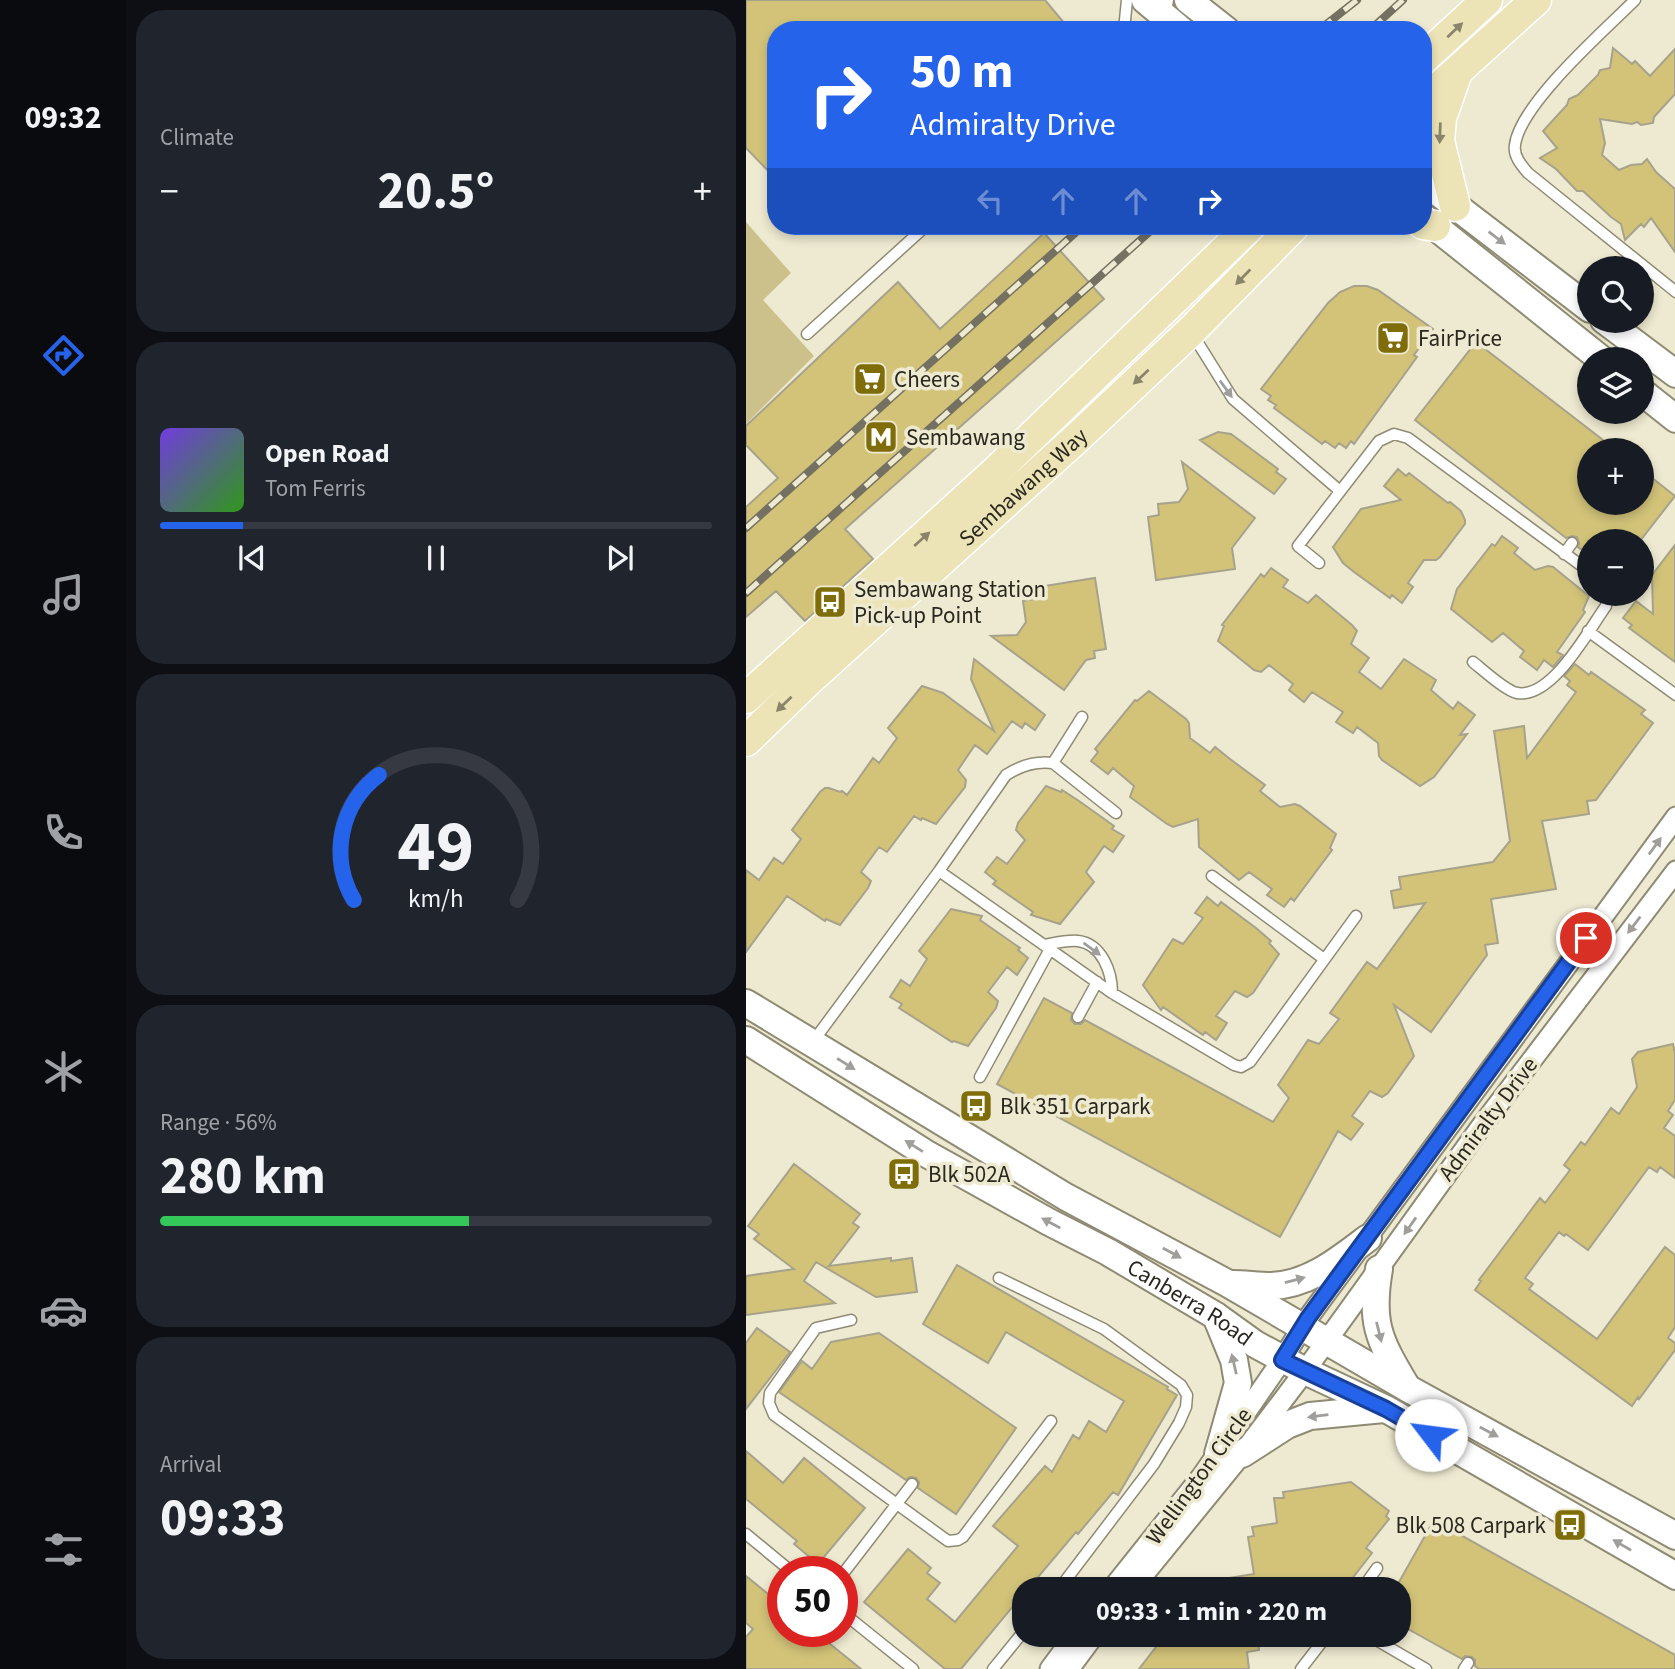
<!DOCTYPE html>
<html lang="en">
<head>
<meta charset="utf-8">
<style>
  :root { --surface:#171b24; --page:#20242c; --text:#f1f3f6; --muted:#9ea1a6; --line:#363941; --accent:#2563eb }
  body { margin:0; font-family:"Source Sans 3",sans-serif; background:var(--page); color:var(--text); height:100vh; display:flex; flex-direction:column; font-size:26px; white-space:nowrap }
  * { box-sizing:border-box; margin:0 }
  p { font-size:23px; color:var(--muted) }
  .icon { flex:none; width:38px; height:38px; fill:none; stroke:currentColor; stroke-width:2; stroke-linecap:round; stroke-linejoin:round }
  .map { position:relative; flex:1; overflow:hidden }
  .details { display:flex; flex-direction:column; gap:10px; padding:10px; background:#0d0f14; width:620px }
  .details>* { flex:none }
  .banner { position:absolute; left:21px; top:21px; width:665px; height:214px; border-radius:28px; box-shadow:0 4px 10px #0003; background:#2563eb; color:#fff; overflow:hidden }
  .controls { position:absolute; left:831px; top:256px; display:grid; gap:14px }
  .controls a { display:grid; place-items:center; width:77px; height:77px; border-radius:50%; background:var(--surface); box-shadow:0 4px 10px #0003; font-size:35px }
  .speed { position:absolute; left:21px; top:1556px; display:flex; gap:14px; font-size:35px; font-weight:700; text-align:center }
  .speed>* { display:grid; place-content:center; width:91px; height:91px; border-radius:50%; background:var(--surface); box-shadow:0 4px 10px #0003; line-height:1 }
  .speed .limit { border:10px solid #d22; background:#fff; color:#111 }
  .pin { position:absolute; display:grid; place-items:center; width:60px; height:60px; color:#fff; margin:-30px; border:4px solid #fff; border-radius:50%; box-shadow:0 2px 7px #0007 }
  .me { position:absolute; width:77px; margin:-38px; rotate:300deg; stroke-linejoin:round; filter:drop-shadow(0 0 5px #0008) }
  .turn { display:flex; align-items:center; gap:24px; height:147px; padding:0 28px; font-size:32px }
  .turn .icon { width:91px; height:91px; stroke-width:2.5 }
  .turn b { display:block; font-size:49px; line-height:60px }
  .lanes { display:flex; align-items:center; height:66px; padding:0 28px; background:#0003; justify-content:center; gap:35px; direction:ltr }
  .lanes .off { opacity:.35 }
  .big { font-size:52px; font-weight:700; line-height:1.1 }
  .details .card { flex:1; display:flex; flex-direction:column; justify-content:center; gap:10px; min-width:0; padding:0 24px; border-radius:28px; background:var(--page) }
  .details .dial { align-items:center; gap:0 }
  .dial svg { height:182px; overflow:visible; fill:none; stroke:var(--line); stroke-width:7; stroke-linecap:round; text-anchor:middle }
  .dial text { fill:var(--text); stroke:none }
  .song { display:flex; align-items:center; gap:21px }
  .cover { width:84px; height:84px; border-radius:10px; background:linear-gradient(135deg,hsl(260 70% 55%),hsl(110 70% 35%)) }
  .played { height:7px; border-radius:4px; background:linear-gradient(90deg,var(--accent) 15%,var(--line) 15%) }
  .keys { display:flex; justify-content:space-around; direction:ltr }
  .heat { display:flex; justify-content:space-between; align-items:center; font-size:38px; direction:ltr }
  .charge { height:10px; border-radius:5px; background:linear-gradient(90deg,#34c759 56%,var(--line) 0) }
  .trip { position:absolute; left:266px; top:1577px; width:399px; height:70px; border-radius:28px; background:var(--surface); box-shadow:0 4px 10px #0003; font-weight:700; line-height:70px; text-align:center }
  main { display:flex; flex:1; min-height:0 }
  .tab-bar { display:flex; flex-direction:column; width:126px; justify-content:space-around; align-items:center; background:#090b0e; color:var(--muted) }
  .tab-bar .icon { width:49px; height:49px }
  .tab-bar .selected { color:var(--accent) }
  .tab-bar b { font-size:32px; color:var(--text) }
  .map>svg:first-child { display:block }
  .green { fill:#ccc18b }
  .building { fill:#d2c379; stroke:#a7a28b; stroke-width:2 }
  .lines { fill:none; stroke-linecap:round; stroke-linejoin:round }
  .service-casing { stroke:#8e8a73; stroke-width:13 }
  .minor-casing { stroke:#8e8a73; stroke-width:23 }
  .secondary-casing { stroke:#8e8a73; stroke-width:30 }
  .primary-casing { stroke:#fff; stroke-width:33 }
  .service { stroke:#fff; stroke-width:10 }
  .minor { stroke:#fff; stroke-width:19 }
  .secondary { stroke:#fff; stroke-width:26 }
  .primary { stroke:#ece3b6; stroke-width:30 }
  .rail-casing { stroke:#747162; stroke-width:8 }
  .rail { stroke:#eeead1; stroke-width:5; stroke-dasharray:16; stroke-linecap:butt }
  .oneway { fill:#8a856a }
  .oneway2 { fill:#9f9e9a }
  .route-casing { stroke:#184099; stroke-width:18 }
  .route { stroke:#2563eb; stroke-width:12 }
  .labels { text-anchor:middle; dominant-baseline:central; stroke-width:7; stroke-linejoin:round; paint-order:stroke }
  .poi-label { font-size:23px; fill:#29271e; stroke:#eeead1; text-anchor:start }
  .street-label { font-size:23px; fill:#29271e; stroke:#eeead1 }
</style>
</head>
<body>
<main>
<nav class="tab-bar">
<b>09:32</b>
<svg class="icon selected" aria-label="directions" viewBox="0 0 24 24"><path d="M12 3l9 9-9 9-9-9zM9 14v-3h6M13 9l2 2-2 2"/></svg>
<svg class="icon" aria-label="music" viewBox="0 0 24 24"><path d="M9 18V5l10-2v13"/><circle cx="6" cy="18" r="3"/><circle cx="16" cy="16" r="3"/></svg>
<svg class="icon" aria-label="phone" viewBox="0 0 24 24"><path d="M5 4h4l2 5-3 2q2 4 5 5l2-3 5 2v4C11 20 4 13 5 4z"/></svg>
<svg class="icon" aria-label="climate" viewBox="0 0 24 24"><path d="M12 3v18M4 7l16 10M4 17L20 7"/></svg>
<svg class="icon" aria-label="car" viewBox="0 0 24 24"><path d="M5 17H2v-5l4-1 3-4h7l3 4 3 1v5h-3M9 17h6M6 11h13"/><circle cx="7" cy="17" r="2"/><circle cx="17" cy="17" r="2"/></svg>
<svg class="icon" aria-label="filters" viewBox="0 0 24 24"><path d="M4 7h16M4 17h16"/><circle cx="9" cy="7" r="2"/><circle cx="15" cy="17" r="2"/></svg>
</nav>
<section class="details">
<div class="card"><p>Climate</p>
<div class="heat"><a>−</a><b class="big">20.5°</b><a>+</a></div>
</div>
<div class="card">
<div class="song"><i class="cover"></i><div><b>Open Road</b><p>Tom Ferris</p></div></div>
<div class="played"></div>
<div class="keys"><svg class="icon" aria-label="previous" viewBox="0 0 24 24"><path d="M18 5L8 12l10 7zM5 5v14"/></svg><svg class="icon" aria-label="pause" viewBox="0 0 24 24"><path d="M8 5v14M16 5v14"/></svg><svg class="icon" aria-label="next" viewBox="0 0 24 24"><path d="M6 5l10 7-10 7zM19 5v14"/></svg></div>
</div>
<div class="card dial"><svg viewBox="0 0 100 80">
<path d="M14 69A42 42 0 1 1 86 69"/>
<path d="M14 69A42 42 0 0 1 25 14" stroke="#2563eb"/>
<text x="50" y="56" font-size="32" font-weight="700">49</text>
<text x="50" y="72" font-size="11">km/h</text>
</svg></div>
<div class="card"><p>Range · 56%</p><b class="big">280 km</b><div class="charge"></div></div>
<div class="card"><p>Arrival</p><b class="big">09:33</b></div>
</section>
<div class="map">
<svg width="930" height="1669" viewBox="0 0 930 1669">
  <rect width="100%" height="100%" fill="#eeead1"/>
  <path class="green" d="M0,222L45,273L17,300L68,356L0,424Z"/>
  <path class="building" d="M0,0H299L324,30H30V179L0,148Z
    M867,48L886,64L889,61L904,76L929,49V94L908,117L907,123L895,125L891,122L886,124L854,119L859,143L856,155L873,170L885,165L896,164L901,159L910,172L929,189V252L905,218L898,227L895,224L879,240L875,224L865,217L837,191H831L810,169L794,158L811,148L797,131L821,105L823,99L832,95L852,75L854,70L864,68Z
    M298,233L358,299L99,529L127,559L59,621L30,591L0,617V507L32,478L0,445V426L152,282L194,329Z
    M608,286H621L632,290L687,329L668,355L671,357L608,444L605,441L600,448L593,443L589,448L579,441L576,444L528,408L530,405L522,400L525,396L515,389L582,303L594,292Z
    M730,342L870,450H844V502H896V470L929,496L894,541H844V556L832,547L833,543L831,537L826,536L820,538L669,420Z
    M472,432L485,434L532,469L530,472L540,479L528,494L454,440Z
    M436,462L509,518L486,548L489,569L410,580L402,517L413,515L412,504L433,502L442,489Z
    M652,469L660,476L663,473L702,503L704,502L715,511L719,520V524L694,557L690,560H678L662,583L667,587L656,603L646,595L644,598L608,572L597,563L587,547L615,509L655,500L638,486Z
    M756,536L772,548L768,553L789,570L802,566L807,567L843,596L837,610L839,612L811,652L817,655L807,667L798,660L791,670L774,657L778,651L757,633L746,642L705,609L711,589L746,544L749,546Z
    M929,545V662L883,628L886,625L877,618L890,601L907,614L906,575Z
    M525,568L542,580L537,587L562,603L570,595L606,625L611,631L605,644L623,658L613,672L635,689L658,659L690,680L685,690L707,709L712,702L729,715L714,735L721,734L688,777L674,786L636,760L633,756L632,743L611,727L607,733L590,722L597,712L566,692L558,702L543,690L547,684L523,665L515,672L508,670L472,641L478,626L476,625L515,574L518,577Z
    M349,578L360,649L348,651L349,658L340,660L318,690L245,636L271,635L280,622L277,601L288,599L286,588Z
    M228,659L299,715L289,730L279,723L276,728L266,721L241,754L229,745L212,770L220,780L219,787L190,824L176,818L175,820L168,816L141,852L133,847L115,872L125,881L122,888L94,925L80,919L79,921L41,896L0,952V870L13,880L28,858L37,864L55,839L46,830L74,792L79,788H83L94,792L96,791L101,795L127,758L133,763L151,738L142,728L176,686L197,693L248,731L225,679Z
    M829,664L843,675L845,672L899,710L895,714L907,723L850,800L841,801L843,814L796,821L810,889L745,899L752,943L739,945L741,955L685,1032L648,1005L668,1056L642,1093L636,1097L624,1091L606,1116L617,1124L605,1140L592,1131L534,1237L251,1084L298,998L326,1013L325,1020L329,1024H335L339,1020L527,1122L543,1098L532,1085L562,1040L573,1044L593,1019L584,1013L621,962L631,969L679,903L648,908L645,891L655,889L653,877L747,862L764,841L748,731L778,726L781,758L830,692L821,685L824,681L818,676Z
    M403,691L440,719L443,723L444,738L464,753L469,747L484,759L519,785L514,791L534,807L549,804L554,806L590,834L584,848L586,850L548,901L545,898L538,907L521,895L526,889L503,872L493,880L453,847L452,819L427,827L421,824L384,797L388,786L367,768L362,774L345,761L352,752L349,749L389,700L391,701Z
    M300,786L315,792L316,790L333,801L368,826L366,829L378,836L367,852L358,846L340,872L348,882L314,924L285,915L287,912L247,884L250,881L239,872L251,857L261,864L279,840L270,830L272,823Z
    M461,897L472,906L475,902L510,928L525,941L523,943L533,954L507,993L501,997L489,991L470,1016L481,1023L470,1040L459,1032L457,1035L417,1007L415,1010L397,985L427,939L437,944L457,918L449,913Z
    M205,909L236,916L234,920L274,948L272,950L282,958L271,975L261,967L242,992L252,1001L250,1008L222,1046L208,1041L206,1042L153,1008L156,1004L144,997L155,980L164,986L181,959L173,951Z
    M927,1044L929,1054V1100L922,1111L927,1115L918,1128L929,1136V1178L914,1167L911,1172L903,1167L842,1250L820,1234L818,1236L813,1232L779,1278L787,1284L783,1289L851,1339L919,1247L929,1255V1327L922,1338L929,1343V1350L893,1399L892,1397L886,1406L729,1290L735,1281L733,1280L794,1198L799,1203L824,1170L818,1165L835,1142L839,1145L865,1108L873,1114L891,1087L886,1059L892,1052Z
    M48,1164L114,1214L107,1223L113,1227L83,1266L145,1258V1261L166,1258L171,1292L130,1297L70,1262L58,1281L89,1303L0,1315V1276L48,1269L8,1239L13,1234L2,1226Z
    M211,1265L422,1387L421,1389L431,1395L372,1495L367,1492L332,1534L330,1532L282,1589H278V1593L215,1669H199L118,1602L162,1549L185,1568L181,1573L194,1583L181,1599L209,1622L272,1546L247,1526L299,1466L306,1472L327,1435L333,1439L343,1421L360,1432L378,1401L260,1332L242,1363L177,1324Z
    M11,1328L44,1352L0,1409V1343Z
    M133,1333L270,1428L210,1514L172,1488L173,1482L170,1478L164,1477L160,1480L33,1392L56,1361L66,1369L85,1342Z
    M0,1451L37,1483L58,1458L119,1508L72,1564L48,1544L51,1541L0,1499Z
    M605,1482L643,1511L640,1516L643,1519L620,1548L626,1553L598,1589H477L476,1579L508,1574L502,1537L508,1536L506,1527L531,1523L528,1498H538L537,1492Z
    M688,1520L929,1655V1669H733L729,1666V1660L726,1657L719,1656L716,1659L653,1624V1582Z
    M0,1576L37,1606V1631H68L115,1669H0V1637L7,1629L0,1623Z
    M420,1634H511L513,1650L501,1652L503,1669H393Z"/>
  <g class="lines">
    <defs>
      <path id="service" d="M889,0C859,30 774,104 769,145C767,156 776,166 782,173L930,292
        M378,30L381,0
        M406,30L419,17L422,0
        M61,334L180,226
        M447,335L487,399L594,491
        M818,554L826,543
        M573,563L552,546L633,441L648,434L662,438L844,572
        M842,631L930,695
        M727,662C737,670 760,691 771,693C806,699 842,631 860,606L862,593
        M307,763L336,717
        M193,871L366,993L488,1065L495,1067L504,1062L610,916
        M466,876L578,959
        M298,945C309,943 321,940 332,941C356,944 366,972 366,993
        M332,1017L351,982
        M66,1043L193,871L260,775C274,766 291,761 307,763L370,813
        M234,1077L304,949
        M253,1278L358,1329L435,1385L441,1395L440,1407L433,1423L408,1464L313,1589
        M105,1320L70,1328L24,1393L23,1403L28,1415L202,1541L212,1540L217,1537L305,1421
        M0,1534L46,1572
        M96,1575L166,1484
        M616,1589L631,1568
        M96,1612L167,1669
        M620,1634L680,1669
        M247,1669L278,1631
        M555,1669L582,1634
        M718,1669L722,1663"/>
      <path id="minor" d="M366,1589L456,1476L536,1360L562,1318L930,817
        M386,1589L496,1454L559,1371L734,1128L930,871
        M304,1669L330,1634
        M323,1669L349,1634"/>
      <g id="secondary">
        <path d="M399,0L435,30"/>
        <path d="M442,0L480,30"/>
        <path d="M677,181L844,309"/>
        <path d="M677,217L855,359"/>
        <path d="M858,320L930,374"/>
        <path d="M896,392L930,419"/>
        <path d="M0,1003L320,1197L481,1283L661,1388L930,1536"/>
        <path id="s1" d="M0,1040L179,1153L303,1222L362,1252L470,1316L509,1344L559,1371L640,1409L930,1576"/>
        <path d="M633,1269C624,1321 632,1339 659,1384"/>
        <path d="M487,1284C499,1284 512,1286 525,1286C563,1285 594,1259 622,1238"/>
        <path d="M470,1316L488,1360L492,1383L472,1454"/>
        <path d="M496,1454L541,1425L564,1416L638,1409"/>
      </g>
      <g id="primary">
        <path d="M677,59L741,0"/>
        <path d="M677,102L790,0"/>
        <path d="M709,206L693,141L695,118L710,75"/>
        <path d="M677,224L689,226"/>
        <path d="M0,698L248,473L504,226"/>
        <path id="s2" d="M0,741L64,679L332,437L445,331L548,226"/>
      </g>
    </defs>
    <use href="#service" class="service-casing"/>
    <use href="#minor" class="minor-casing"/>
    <use href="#secondary" class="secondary-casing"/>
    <use href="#primary" class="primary-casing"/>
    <use href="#service" class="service"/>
    <use href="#minor" class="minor"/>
    <use href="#secondary" class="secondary"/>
    <use href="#primary" class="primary"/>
    <defs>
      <path id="rail" d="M573,30L611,0
        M624,30L657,0
        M0,528L337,226
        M0,593L410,226"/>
    </defs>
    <use href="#rail" class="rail-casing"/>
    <use href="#rail" class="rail"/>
  </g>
  <defs><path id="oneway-solid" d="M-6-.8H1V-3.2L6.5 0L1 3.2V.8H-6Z" transform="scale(1.75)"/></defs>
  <g class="oneway">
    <use href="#oneway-solid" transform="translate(709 30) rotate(-43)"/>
    <use href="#oneway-solid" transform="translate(694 133) rotate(92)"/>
    <use href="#oneway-solid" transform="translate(497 277) rotate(134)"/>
    <use href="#oneway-solid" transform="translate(395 377) rotate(137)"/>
    <use href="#oneway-solid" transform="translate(176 539) rotate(-42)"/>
    <use href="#oneway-solid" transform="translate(38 704) rotate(136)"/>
  </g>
  <g class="oneway2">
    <use href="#oneway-solid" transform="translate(751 238) rotate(37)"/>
    <use href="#oneway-solid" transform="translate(480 389) rotate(54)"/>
    <use href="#oneway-solid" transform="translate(909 846) rotate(-54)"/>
    <use href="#oneway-solid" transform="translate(888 925) rotate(127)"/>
    <use href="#oneway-solid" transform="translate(346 949) rotate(36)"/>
    <use href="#oneway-solid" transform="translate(100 1064) rotate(32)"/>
    <use href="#oneway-solid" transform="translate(168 1146) rotate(-148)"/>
    <use href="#oneway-solid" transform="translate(305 1223) rotate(-152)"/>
    <use href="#oneway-solid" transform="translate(664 1226) rotate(125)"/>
    <use href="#oneway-solid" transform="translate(426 1253) rotate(29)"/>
    <use href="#oneway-solid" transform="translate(549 1280) rotate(-15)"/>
    <use href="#oneway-solid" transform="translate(633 1332) rotate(76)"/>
    <use href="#oneway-solid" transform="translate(488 1364) rotate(-103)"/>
    <use href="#oneway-solid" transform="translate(572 1416) rotate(173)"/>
    <use href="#oneway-solid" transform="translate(743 1432) rotate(28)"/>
    <use href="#oneway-solid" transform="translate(876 1545) rotate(-150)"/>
  </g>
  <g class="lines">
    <defs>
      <path id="route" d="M685,1435L640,1409L536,1360L562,1318L840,938"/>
    </defs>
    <use href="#route" class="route-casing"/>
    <use href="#route" class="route"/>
  </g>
  <defs>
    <symbol id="supermarket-square" viewBox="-11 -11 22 22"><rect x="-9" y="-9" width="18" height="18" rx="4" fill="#7e6d09" stroke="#eeead1"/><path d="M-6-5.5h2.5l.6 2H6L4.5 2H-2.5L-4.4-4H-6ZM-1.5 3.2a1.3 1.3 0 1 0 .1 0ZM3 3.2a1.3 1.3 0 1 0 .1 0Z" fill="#fff"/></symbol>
    <symbol id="metro-square" viewBox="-11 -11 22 22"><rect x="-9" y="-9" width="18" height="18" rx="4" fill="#7e6d09" stroke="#eeead1"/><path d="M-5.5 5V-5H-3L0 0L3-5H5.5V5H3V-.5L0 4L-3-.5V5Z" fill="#fff"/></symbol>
    <symbol id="bus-square" viewBox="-11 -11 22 22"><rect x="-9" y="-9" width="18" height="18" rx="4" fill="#7e6d09" stroke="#eeead1"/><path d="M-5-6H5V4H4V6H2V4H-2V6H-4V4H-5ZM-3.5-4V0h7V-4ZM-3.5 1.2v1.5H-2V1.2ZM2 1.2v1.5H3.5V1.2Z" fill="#fff"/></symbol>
  </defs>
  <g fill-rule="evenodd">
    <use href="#supermarket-square" x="628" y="319" width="38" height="38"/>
    <use href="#supermarket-square" x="105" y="360" width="38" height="38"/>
    <use href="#metro-square" x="116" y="418" width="38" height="38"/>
    <use href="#bus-square" x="65" y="583" width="38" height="38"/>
    <use href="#bus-square" x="211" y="1087" width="38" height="38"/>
    <use href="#bus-square" x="139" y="1155" width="38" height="38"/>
    <use href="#bus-square" x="805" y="1506" width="38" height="38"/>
  </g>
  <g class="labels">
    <g class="poi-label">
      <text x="672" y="338">FairPrice</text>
      <text x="148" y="379">Cheers</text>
      <text x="160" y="437">Sembawang</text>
      <text x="108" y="589">Sembawang Station<tspan x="108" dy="26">Pick-up Point</tspan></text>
      <text x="254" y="1106">Blk 351 Carpark</text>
      <text x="182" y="1174">Blk 502A</text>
      <text x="800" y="1525" text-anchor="end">Blk 508 Carpark</text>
    </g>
    <g class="street-label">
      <text stroke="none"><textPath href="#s2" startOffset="376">Sembawang Way</textPath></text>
      <text transform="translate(742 1119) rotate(-53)">Admiralty Drive</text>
      <text stroke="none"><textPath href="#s1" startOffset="516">Canberra Road</textPath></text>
      <text transform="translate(453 1476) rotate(-54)">Wellington Circle</text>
    </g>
  </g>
</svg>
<div class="controls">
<a><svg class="icon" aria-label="search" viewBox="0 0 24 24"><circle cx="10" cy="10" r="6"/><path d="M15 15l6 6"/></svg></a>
<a><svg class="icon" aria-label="layers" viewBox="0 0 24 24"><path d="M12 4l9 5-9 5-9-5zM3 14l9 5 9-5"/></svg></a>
<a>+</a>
<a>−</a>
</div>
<div class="speed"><div class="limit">50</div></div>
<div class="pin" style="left:840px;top:938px;background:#d93025"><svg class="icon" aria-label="arrive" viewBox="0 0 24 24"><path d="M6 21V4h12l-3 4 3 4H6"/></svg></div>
<svg class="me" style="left:685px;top:1435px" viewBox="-20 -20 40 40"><circle r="19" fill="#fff"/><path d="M0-13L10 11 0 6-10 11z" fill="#2563eb"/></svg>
<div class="trip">09:33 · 1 min · 220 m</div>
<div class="banner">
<div class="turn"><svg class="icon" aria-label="right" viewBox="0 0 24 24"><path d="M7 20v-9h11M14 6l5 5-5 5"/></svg><div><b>50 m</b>Admiralty Drive</div></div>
<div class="lanes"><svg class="icon off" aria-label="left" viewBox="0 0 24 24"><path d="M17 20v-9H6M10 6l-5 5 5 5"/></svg><svg class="icon off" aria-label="ahead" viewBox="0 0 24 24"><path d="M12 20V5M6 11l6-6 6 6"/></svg><svg class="icon off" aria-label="ahead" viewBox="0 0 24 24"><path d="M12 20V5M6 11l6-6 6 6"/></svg><svg class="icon" aria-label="right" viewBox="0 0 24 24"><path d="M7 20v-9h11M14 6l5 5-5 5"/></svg></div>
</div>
</div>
</main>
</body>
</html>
